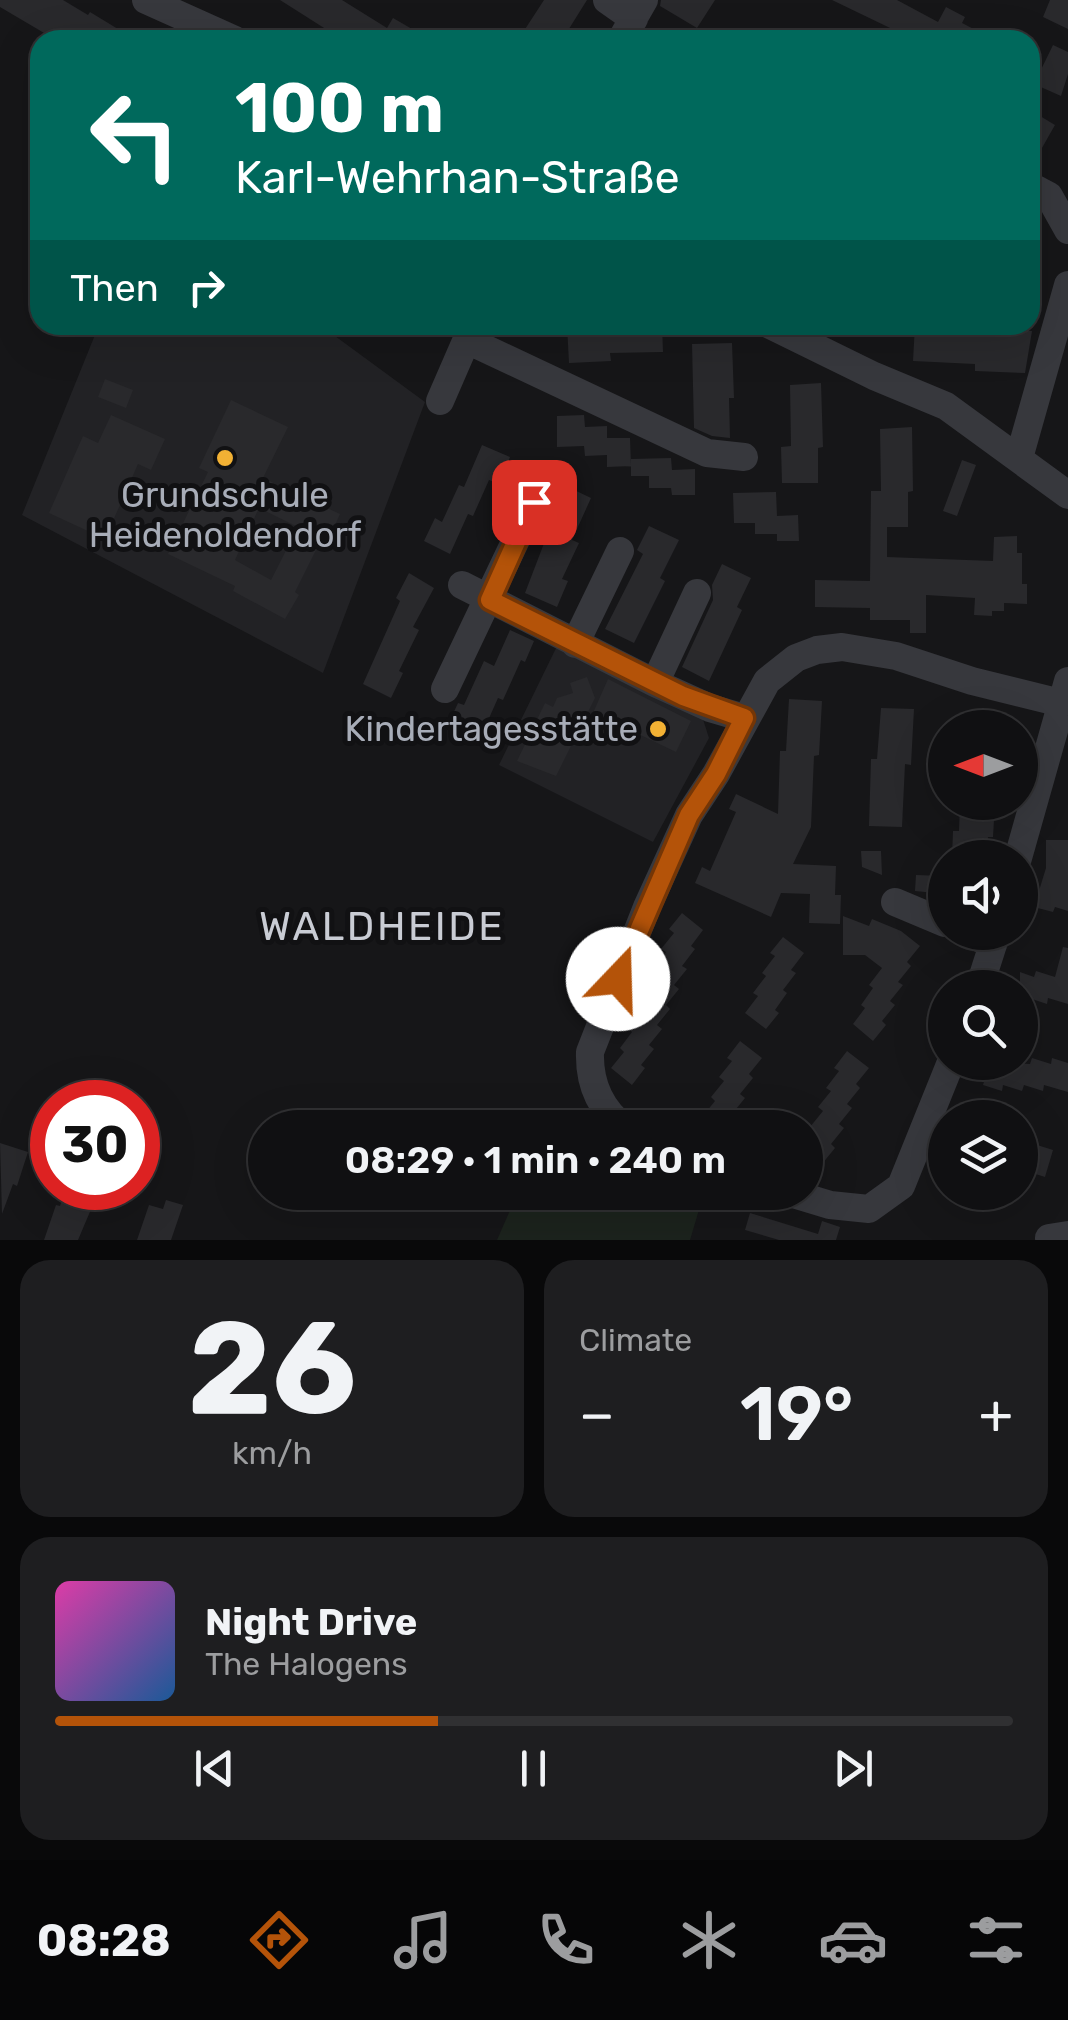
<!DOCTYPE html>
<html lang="en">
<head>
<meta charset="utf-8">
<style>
  :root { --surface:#101012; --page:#1e1e20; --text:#f1f3f6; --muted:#9c9d9f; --line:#303032; --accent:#b45309 }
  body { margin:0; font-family:Rubik,sans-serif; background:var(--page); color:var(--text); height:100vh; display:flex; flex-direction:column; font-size:38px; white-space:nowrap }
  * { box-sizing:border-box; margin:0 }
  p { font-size:32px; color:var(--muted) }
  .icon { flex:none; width:55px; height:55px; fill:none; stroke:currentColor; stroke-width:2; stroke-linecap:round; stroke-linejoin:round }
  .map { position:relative; height:1240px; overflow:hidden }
  .sheet { display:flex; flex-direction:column; gap:20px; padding:20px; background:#09090a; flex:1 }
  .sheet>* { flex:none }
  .guide { position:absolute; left:30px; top:30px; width:1010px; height:305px; border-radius:30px; box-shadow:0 10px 40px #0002,0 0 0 2px var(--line); background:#00695c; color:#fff; overflow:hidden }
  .needle { width:65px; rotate:270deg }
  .tools { position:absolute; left:928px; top:710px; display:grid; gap:20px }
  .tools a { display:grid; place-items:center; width:110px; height:110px; border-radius:50%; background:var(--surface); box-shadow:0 10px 40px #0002,0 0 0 2px var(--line); font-size:50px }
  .speed { position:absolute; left:30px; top:1080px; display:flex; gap:20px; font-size:50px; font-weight:700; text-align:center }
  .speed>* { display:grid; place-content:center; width:130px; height:130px; border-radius:50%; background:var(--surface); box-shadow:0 10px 40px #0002,0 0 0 2px var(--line); line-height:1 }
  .speed .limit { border:15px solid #d22; background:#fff; color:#111 }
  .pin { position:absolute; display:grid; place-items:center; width:85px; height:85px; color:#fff; margin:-42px; border-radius:20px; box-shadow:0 5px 15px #0006 }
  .me { position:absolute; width:110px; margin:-55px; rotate:21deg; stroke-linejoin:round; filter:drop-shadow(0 0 8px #0008) }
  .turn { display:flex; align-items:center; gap:35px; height:210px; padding:0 40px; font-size:45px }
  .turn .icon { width:130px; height:130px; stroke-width:2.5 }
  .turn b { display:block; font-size:70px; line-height:85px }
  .then { display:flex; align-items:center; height:95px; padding:0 40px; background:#0003; gap:20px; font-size:38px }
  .big { font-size:75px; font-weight:600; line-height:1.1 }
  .sheet .widget { flex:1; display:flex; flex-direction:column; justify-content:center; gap:15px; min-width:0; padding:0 35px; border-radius:30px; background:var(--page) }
  .sheet .dial { align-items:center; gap:0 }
  .dial b { font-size:130px; line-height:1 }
  .song { display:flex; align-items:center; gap:30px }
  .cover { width:120px; height:120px; border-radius:15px; background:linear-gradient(135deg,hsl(320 70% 55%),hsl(210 70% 35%)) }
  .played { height:10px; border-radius:5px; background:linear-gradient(90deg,var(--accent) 40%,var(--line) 40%) }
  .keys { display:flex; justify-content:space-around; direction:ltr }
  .heat { display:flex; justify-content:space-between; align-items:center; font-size:55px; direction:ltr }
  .sheet .tiles { flex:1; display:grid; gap:20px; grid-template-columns:1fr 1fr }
  .widget:last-child { grid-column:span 2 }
  .trip { position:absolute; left:248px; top:1110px; width:575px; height:100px; border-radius:50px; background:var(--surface); box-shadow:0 10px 40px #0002,0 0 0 2px var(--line); font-weight:600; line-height:100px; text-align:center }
  .tabs { display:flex; height:160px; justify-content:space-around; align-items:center; background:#060607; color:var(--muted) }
  .tabs .icon { width:70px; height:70px }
  .tabs .selected { color:var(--accent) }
  .tabs b { font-size:45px; color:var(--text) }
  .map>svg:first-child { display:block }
  .built { fill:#222225 }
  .green { fill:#1c231d }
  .building { fill:#29292c; fill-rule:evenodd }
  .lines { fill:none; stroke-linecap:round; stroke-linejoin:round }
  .minor { stroke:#37383d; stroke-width:28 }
  .route-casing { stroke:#753606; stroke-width:25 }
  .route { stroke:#b45309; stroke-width:18 }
  .poi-dot { fill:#f2b134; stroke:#111113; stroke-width:4 }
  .labels { text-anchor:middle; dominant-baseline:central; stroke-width:10; stroke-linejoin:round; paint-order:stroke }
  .poi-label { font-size:35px; fill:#a8adb8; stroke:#111113 }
  .quarter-label { font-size:40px; letter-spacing:2.5px; fill:#c9ccd4; stroke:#111113 }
</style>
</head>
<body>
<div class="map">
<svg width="1068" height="1240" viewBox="0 0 1068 1240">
  <rect width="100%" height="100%" fill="#161618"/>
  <path class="built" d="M99,325H320L425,402L323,673L22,515Z
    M560,640L700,710L709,738L653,842L499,765Z"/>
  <path class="green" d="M518,1192H704V1193L690,1240H497Z"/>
  <path class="building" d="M0,0H63L88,15L90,12L136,40H56L0,7Z
    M280,0H342L387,28L393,18L431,40H343Z
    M544,0H587L562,40H518Z
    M661,0H715L697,28L660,6Z
    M832,0H897L938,22L946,7L965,17L962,23L995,40H915Z
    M1050,0H1068V29L1043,17Z
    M1053,45L1068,52V74L1061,96L1034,84Z
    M1030,110L1055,125L1030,169Z
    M567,325H662L663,352L610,353L611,361L569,363Z
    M915,325L1032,331L1025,373L975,371V364L913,361Z
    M732,343L734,398H729L730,438L712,436L694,428L692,344Z
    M105,379L133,390L126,408L98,397Z
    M821,383L823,447L818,448V483H782L781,447L791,446L790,385Z
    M231,400L288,427L263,478L340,514L328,541L322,538L295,592L299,595L285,619L233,591L235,586L168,554L208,472L199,468ZM259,508L298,527L271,580L235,560Z
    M111,415L165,439L151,470L138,464L105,539L49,513L83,436L98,443Z
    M584,415L585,427L607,426V438H630L631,466L607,467V455L585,456L584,446L557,447V416Z
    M912,427L913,491L908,492V527H887V557L993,561L994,537L1017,536V553H1022V584H1027V604L1004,603V611H992V616L974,615L975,598L926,595V633H910V620H870V608L815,607V580L870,581L871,491H881L880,429Z
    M482,445L510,457L499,484L489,480L473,516L468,514L450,554L424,541L435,518L442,522L459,485L464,487Z
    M671,458L672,470L695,469V495H672L671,488H649V476H631V459Z
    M962,460L976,465L957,516L943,511Z
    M566,486L591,498L572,540L579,543L562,579L568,581L557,607L525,593Z
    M776,492L777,516L798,515L799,541H777V534H755V523H734L733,493Z
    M649,526L679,540L660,578L665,581L634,643L605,629L643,554L637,550Z
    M722,564L751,578L737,607L742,610L709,681L682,667L713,600L712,585Z
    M409,573L434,588L413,627L419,630L399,671L403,673L391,698L363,684L400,601L396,598Z
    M510,630L534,641L525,662L521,660L503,700L498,698L478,743L446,729L458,703L464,705L484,661L494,666Z
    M587,677L595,698L556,776L517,761L545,703L553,707L557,698L573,693L570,683Z
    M608,679L691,721L676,752L626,728L595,739L589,722Z
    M789,699L822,701L819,755L814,756L811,827L793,864L836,866L835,895H841L840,924L809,923L810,894L781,893L771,917L695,883L702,867L710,871L736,812L729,809L736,794L778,814L780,751H786Z
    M881,708L914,709L911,765L905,764L902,827L869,826L871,759H877Z
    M960,802H995L993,837H988L986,858H952L953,831H959Z
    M1046,840H1068V911L1055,907L1053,912L1034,907L1046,868Z
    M861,851H881L882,875L862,867Z
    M916,875L945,876V894L915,891Z
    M682,913L703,930L691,946L695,949L682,966L687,969L674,985L679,989L666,1005L670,1009L657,1025L662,1029L649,1045L654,1049L641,1065L645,1068L632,1085L611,1068L624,1052L620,1048L632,1032L628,1028L641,1012L636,1008L649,992L644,989L657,972L653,969L666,952L661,949L674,933L669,929Z
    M843,916L869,926L872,919L901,931L920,946L907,962L911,966L898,982L903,985L890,1001L895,1005L882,1021L886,1025L873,1041L853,1024L865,1008L861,1005L873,988L869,985L882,968L865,955H843Z
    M783,937L804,953L791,970L796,973L783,990L787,993L775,1010L779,1013L766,1029L745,1013L758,996L753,993L766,976L762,973L775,956L770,953Z
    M1063,947L1068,948V1004L1048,998L1047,1004L1020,995V972L1034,977L1036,971L1055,977Z
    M740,1041L762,1058L749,1074L753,1078L740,1094L745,1098L732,1114L736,1118L729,1128H716L702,1117L715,1101L711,1097L724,1081L719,1077L732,1061L727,1058Z
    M847,1051L869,1068L856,1084L860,1088L847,1104L852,1108L839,1124L844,1128L831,1144L835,1148L822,1164L805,1150V1142L814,1131L810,1127L823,1111L818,1107L831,1091L826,1088L839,1071L834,1068Z
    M1032,1058L1051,1064L1052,1058L1068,1063V1092L1044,1085L1043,1091L1024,1085L1022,1091L1003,1085L1002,1091L983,1085L990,1062L1030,1064Z
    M0,1143L28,1152L17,1186L13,1184L2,1214Z
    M1034,1144L1053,1150L1045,1177L1020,1169V1146L1032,1150Z
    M66,1188H100L78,1240H44L56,1205L60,1206Z
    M166,1200L183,1205L171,1240H137L149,1205L163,1209Z
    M750,1213L818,1234L822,1221L840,1227L836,1240H779L745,1230Z"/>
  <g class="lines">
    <path class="minor" d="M146,0L235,40
      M607,0L634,19
      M621,40L644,0
      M1030,186L1049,196L1068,230
      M770,325L874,376L946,406L1068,495
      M467,340L707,453L744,457
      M440,401L473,325
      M1019,458L1068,285
      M462,585L655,683L710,708L744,718
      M575,644L620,551
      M655,683L697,593
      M445,689L534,502
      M1018,858L1068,681
      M895,902L945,923
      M967,932L993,945
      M979,988L997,932
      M625,1128C600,1109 589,1083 590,1052L647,907L689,815L716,774L767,681L796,658L817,650L842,647L896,656L972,681L1061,703
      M787,1192L830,1205L869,1209L901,1186L951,1062
      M1049,1238L1068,1235"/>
  </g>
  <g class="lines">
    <defs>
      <path id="route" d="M534,502L490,600L683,696L744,718L716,774L689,815L618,979"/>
    </defs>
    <use href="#route" class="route-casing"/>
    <use href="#route" class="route"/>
  </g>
  <g class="poi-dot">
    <circle cx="225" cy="458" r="10"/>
    <circle cx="658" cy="729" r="10"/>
  </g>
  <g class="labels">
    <g class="poi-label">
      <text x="225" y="495">Grundschule<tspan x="225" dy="40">Heidenoldendorf</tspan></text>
      <text x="638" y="729" text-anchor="end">Kindertagesstätte</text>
    </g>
    <g class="quarter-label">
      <text x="382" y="926">WALDHEIDE</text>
    </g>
  </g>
</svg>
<div class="tools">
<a><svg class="needle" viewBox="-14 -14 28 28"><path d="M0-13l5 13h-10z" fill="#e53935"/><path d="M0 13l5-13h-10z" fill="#9c9d9f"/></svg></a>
<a><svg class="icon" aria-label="sound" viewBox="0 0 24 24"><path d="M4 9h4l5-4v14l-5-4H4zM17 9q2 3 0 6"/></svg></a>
<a><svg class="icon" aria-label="search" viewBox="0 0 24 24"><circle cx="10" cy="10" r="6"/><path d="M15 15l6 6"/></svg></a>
<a><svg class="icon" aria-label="layers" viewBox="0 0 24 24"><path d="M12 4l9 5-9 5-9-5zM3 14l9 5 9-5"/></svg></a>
</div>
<div class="speed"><div class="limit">30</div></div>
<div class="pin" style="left:534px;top:502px;background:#d93025"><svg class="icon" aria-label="arrive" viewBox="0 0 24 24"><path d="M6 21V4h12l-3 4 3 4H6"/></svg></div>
<svg class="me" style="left:618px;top:979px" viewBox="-20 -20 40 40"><circle r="19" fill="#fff"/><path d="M0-13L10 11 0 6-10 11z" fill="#b45309"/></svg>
<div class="trip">08:29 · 1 min · 240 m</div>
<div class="guide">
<div class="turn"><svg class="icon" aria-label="left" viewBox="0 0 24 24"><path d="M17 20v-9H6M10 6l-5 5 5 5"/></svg><div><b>100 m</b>Karl-Wehrhan-Straße</div></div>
<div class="then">Then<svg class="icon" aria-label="right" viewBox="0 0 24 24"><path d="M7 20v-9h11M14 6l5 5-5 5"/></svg></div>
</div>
</div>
<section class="sheet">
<div class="tiles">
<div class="widget dial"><b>26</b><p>km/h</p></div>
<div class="widget"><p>Climate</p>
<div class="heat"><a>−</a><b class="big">19°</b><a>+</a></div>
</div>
<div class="widget">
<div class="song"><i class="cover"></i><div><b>Night Drive</b><p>The Halogens</p></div></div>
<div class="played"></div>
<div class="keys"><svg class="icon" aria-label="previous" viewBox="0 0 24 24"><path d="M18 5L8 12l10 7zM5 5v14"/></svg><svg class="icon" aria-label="pause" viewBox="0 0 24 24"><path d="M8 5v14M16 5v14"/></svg><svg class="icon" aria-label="next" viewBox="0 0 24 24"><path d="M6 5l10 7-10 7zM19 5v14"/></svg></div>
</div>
</div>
</section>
<nav class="tabs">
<b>08:28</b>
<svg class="icon selected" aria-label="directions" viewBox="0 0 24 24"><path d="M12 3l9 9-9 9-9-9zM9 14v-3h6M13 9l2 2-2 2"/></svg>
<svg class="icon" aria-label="music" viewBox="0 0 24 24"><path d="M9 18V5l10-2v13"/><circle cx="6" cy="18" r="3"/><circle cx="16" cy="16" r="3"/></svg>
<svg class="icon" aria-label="phone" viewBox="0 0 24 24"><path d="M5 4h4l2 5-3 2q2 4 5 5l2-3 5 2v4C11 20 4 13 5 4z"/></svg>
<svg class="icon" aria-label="climate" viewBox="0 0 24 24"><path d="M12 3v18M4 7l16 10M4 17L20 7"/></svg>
<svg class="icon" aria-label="car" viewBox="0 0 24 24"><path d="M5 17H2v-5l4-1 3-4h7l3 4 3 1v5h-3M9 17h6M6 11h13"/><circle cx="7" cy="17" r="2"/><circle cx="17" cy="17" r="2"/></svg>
<svg class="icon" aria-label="filters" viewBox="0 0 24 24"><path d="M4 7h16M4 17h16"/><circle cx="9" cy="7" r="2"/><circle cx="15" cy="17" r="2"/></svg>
</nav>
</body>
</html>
